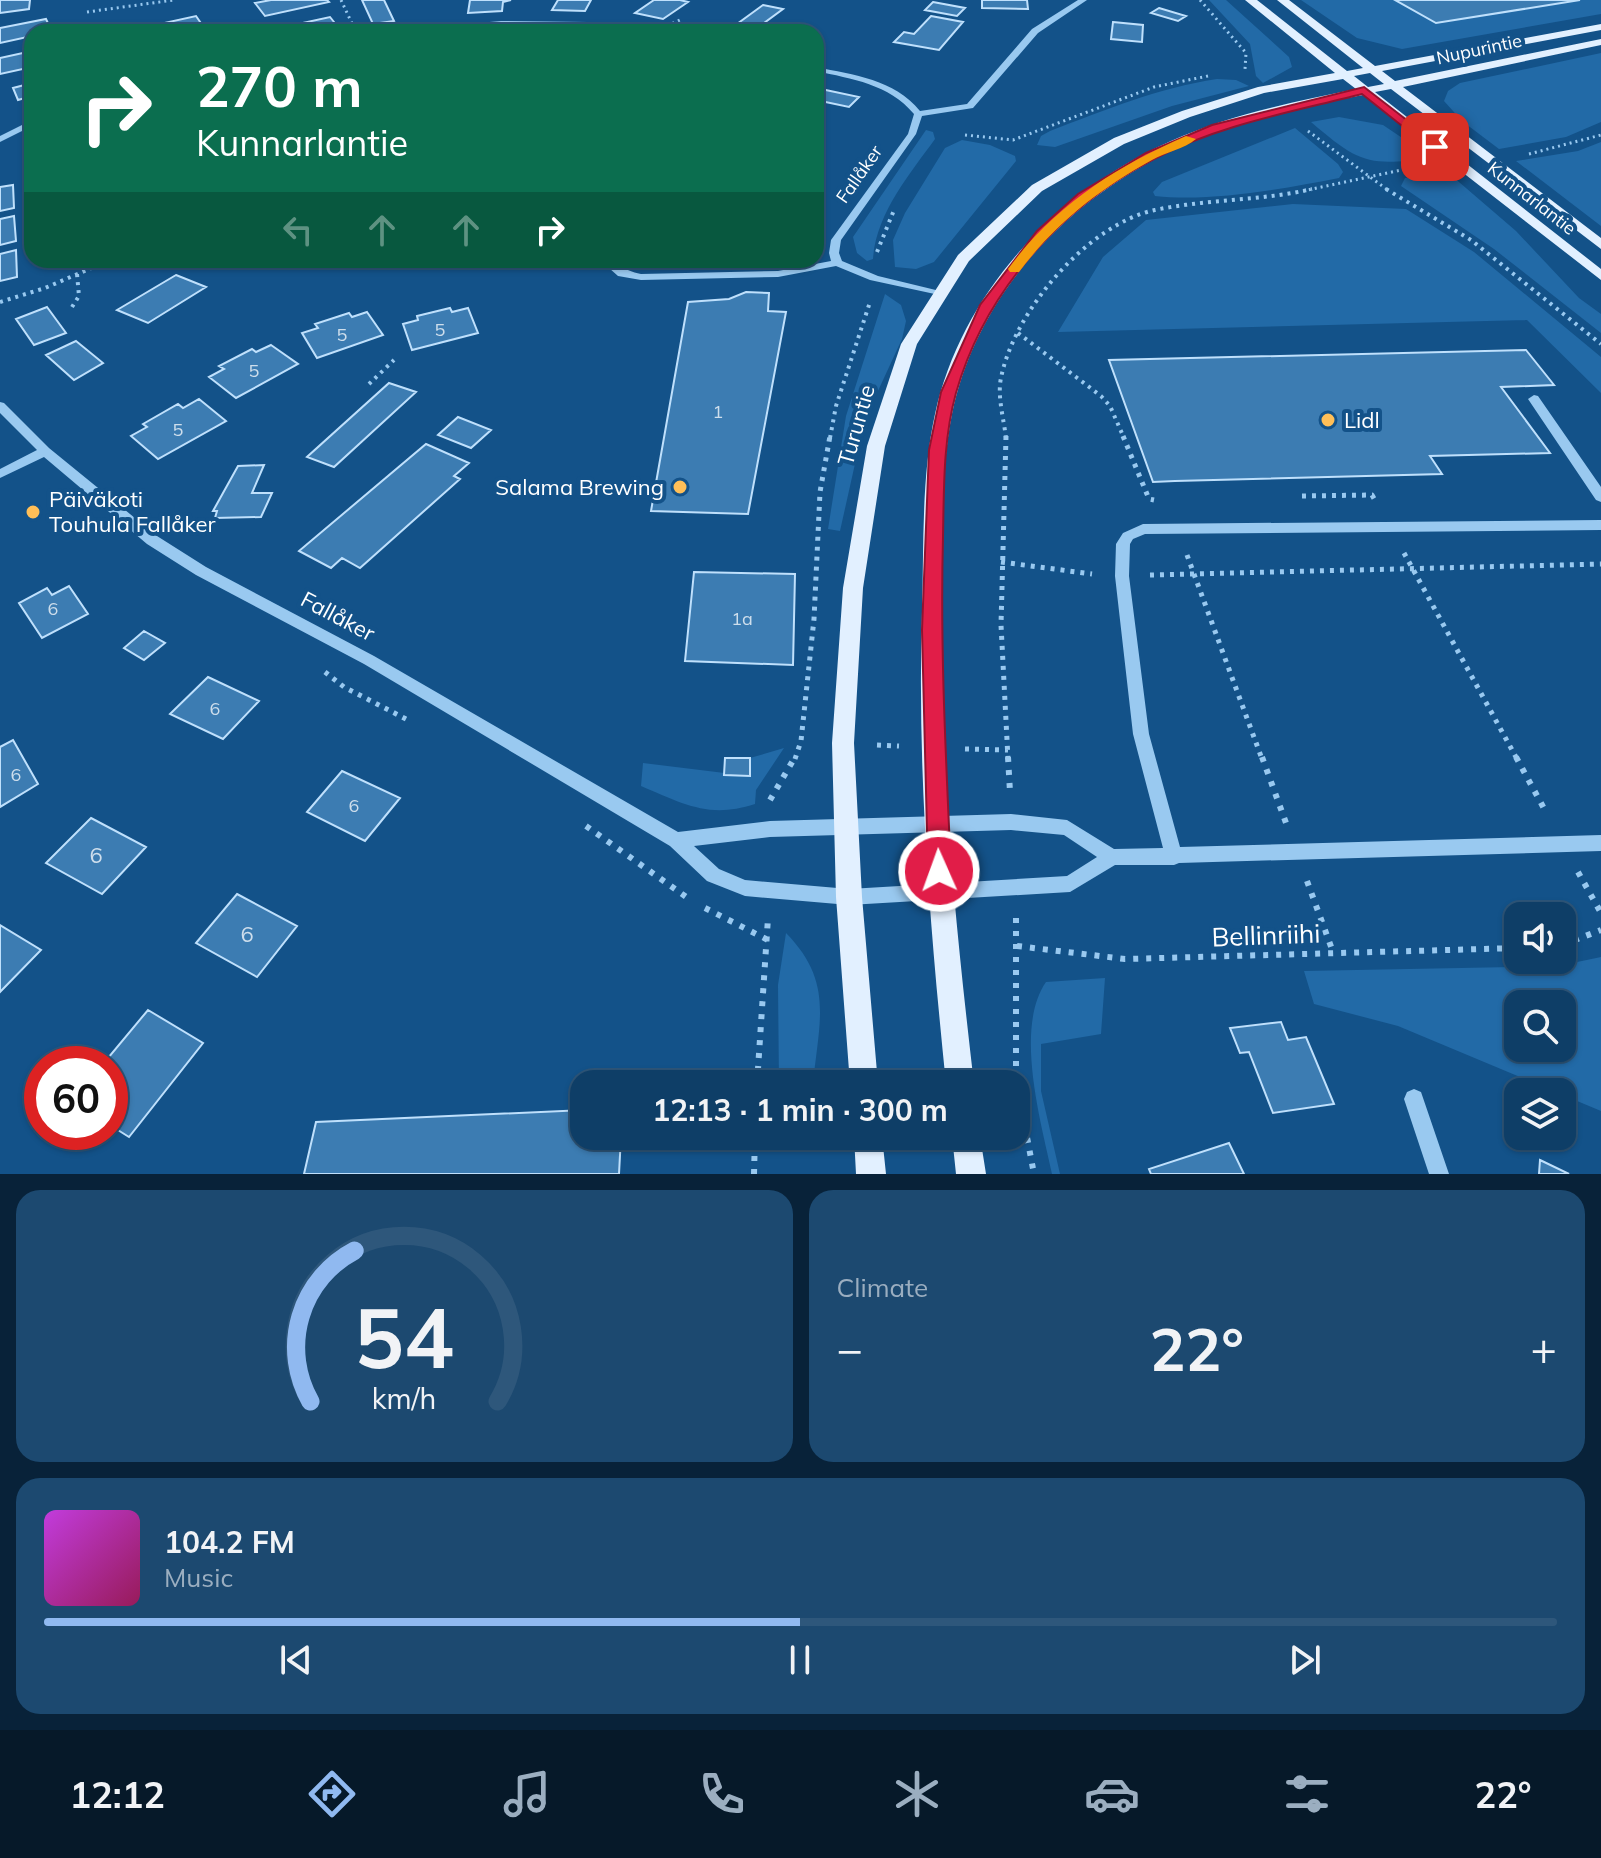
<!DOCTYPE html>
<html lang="en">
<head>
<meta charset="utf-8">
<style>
  :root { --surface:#0e3e67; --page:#1c4970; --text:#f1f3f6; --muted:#9baec0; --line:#2e577b; --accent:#90b9f0 }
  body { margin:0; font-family:Mulish,sans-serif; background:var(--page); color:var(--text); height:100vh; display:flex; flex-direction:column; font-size:30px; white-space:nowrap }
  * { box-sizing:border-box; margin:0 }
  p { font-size:26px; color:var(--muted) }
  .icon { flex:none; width:44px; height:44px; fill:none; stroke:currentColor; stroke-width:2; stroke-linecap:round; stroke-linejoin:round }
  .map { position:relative; height:1174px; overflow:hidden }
  .details { display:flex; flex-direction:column; gap:16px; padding:16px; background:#082239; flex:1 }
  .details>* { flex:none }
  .top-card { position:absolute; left:24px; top:24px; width:800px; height:244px; border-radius:24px; box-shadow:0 2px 6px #0004,0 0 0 2px var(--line); background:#0b6e4f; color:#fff; overflow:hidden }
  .tools { position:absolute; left:1504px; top:902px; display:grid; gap:16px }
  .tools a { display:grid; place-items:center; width:72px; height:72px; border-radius:16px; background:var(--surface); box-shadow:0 2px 6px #0004,0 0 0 2px var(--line); font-size:40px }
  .speed { position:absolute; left:24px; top:1046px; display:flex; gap:16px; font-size:40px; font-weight:700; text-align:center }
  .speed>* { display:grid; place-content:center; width:104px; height:104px; border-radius:50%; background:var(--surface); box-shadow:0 2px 6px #0004,0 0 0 2px var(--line); line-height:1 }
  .speed .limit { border:12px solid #d22; background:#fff; color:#111 }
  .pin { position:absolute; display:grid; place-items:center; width:68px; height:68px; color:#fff; margin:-34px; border-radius:16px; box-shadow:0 4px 12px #0006 }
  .me { position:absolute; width:88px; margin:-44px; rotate:358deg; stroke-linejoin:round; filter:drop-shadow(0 0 6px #0008) }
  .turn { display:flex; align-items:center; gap:28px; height:168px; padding:0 40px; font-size:36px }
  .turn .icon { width:104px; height:104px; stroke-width:2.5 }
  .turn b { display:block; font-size:56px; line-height:68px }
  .lanes { display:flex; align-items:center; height:76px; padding:0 40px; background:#0003; justify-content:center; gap:40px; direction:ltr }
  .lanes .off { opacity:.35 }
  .big { font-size:60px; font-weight:700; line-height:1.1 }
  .details .tile { flex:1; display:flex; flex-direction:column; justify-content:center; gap:12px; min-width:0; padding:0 28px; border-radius:24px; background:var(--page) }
  .details .dial { align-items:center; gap:0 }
  .dial svg { height:208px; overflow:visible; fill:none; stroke:var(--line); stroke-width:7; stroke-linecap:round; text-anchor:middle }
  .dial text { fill:var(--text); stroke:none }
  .song { display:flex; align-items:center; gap:24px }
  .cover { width:96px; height:96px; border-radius:12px; background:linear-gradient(135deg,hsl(290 70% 55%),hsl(330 70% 35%)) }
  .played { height:8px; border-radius:4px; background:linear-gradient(90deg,var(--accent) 50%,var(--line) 50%) }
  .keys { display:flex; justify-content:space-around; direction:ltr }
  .heat { display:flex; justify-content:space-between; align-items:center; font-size:44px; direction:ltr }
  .details .tiles { flex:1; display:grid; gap:16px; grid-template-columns:1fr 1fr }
  .tile:last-child { grid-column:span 2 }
  .trip { position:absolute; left:570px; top:1070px; width:460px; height:80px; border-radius:24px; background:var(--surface); box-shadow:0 2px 6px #0004,0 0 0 2px var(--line); font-weight:700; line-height:80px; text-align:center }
  .dock { display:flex; height:128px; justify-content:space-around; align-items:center; background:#061929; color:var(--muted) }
  .dock .icon { width:56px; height:56px }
  .dock .selected { color:var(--accent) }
  .dock b { font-size:36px; color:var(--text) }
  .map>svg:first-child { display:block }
  .green { fill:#226aa7; fill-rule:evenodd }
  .building { fill:#3c7cb2; stroke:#bfe0fc; stroke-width:2 }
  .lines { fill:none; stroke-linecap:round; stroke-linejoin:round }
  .path-far3 { stroke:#99c9f0; stroke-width:3; stroke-dasharray:2 4; stroke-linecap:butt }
  .path-far2 { stroke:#99c9f0; stroke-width:4; stroke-dasharray:3 5; stroke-linecap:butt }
  .path-far1 { stroke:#99c9f0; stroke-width:5; stroke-dasharray:4 6; stroke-linecap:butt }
  .path { stroke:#99c9f0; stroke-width:6; stroke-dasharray:5 8; stroke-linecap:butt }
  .minor { fill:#99c9f0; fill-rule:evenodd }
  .major { fill:#e2f0ff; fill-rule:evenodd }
  .route { fill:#e11d48; stroke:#92132f; stroke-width:2 }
  .slow { fill:#f59e0b }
  .poi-dot { fill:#ffbf58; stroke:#135289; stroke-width:3 }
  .labels { text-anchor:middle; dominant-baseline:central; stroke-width:8; stroke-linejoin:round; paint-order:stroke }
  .far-street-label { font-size:18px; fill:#fff; stroke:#135289 }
  .number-label { font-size:18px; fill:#cedeec }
  .poi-label { font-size:22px; fill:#fff; stroke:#135289; text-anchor:start }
  .street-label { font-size:22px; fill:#fff; stroke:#135289 }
  .near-number-label { font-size:22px; fill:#cedeec }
  .near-street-label { font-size:26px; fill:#fff; stroke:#135289 }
</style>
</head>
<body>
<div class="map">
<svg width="1601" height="1174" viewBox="0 0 1601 1174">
  <rect width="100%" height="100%" fill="#135289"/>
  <path class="green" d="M1209,0H1226L1289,57L1292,67L1263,83L1256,76L1250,44Z
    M1301,0H1395L1437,23L1580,0H1601V14L1402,49L1357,38Z
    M1601,53V122L1566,137L1499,149L1462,121L1444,101L1448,91L1460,83Z
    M1217,79L1236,80L1249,86L1172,106L1055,147L1037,145L1041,136L1050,131C1105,110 1158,88 1217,79Z
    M1339,117L1383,125L1432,158C1368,166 1360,164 1311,122Z
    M1295,128L1338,164L1343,172L1339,178C1283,189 1211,202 1155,196L1153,192L1162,182Z
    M926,130L933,132L935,139C909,175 876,214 873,259L867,261L857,253L853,237Z
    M962,140L990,145L1015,156L1016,161L934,262L916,269L895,267L893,240L905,213L945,148Z
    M1601,142V226L1516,161L1578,151Z
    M1445,170L1516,231L1579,298L1601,314V333L1494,249L1401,186L1405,178Z
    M1293,204L1406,209L1474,252L1601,357V393L1527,320L1058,332L1103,257L1146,220Z
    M885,294L901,305L906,321L902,339L865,419L840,531L828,529L846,416Z
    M784,748L756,790L755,804C709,819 684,804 641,786L643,763L749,776L750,758Z
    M786,933C834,982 819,1021 813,1084H779L778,985Z
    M1601,957V1111L1398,1026L1314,1004L1304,971L1558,966ZM1518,1004H1562V1048H1518Z
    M1105,978L1101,1034L1041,1044V1091L1060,1174H1052C1041,1122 1014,1028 1046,982Z"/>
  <path class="building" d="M0,0H30L29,9L0,13Z
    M271,0H327L329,2L265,16L255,3Z
    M362,0H384L394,21L373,24Z
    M470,0H511L503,2L502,11L468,13Z
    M558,0H591L585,11L552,10Z
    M654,0H680L688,2L663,19L635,13Z
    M982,0H1027L1028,9L982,8Z
    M1395,0H1580L1436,23Z
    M933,2L965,8L957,16L925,10Z
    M763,5L783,9L752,32H726Z
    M1159,8L1186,16L1178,21L1151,13Z
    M196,16L205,29L128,31Z
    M931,16L963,22L939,50L894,42L904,32L914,34Z
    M330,17L338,27L315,32L275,29Z
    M46,19L52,32H32V36L0,43V28Z
    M1113,22L1143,25L1142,42L1111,39Z
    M32,51V67L0,74V58Z
    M32,83V96L18,100L13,88Z
    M821,89L859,97L849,107L816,100Z
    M13,185L14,208L0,211V187Z
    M14,216L16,241L0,245V219Z
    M16,250L17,277L0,281V254Z
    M176,275L206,287L148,323L117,310Z
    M746,292L769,293L768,311L786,312L748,514L651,511L688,302L729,299Z
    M47,307L66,333L34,345L16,319Z
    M450,308L452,312L468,308L478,333L412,350L403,324L418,320L417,316Z
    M367,312L383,335L317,358L302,333L318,328L315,324L349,313L352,317Z
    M76,341L103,363L74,380L46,355Z
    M271,345L298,364L236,398L209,377L224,369L219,366L252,349L256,352Z
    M1526,350L1554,385L1501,387L1550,453L1430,456L1442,474L1175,481L1153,482L1109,360Z
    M389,383L416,392L334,467L307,457Z
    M199,399L226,421L158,459L131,436L147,427L143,424L178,404L183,408Z
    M458,417L491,430L471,448L438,435Z
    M426,444L469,463L454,476L460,479L360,568L342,558L331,568L299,551Z
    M264,465L252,493H272L261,517L215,518L217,511H213L238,466Z
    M694,572L795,574L793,665L685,661Z
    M69,586L88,614L42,638L19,603L47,588L52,595Z
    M144,631L165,643L144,660L124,648Z
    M208,677L259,701L223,739L170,714Z
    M13,740L38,784L0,807V747Z
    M725,758H750V776L724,775Z
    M342,771L400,798L365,841L307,812Z
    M91,818L146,847L102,894L46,863Z
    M237,894L297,926L257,977L196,943Z
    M0,925L41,950L0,992Z
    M148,1010L203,1043L129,1137L110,1125V1064H103Z
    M1281,1022L1288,1040L1306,1037L1334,1104L1273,1113L1249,1052L1240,1053L1230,1028Z
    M584,1110V1136H621L619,1174H304L316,1122Z
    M1229,1143L1244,1174H1151L1149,1169Z
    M1540,1160L1569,1174H1539Z"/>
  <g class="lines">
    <path class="path-far3" d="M341,0L356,32
      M1200,0L1246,53L1245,69
      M87,12L174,0
      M667,26L680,20
      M1308,131L1389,191
      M965,135L1013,140L1154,87L1208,76
      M1529,154L1601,135
      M1303,191L1420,166"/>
    <path class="path-far2" d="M1386,189L1471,240L1601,344
      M877,252L894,210
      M0,302L45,288L110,260
      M72,307L79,296L77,274
      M1018,333L1101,396L1110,406L1124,438
      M369,384L394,360
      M830,438L836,406L870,302
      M1006,438C1004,420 997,396 1001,378C1014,311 1088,224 1155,210C1207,199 1261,201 1312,189"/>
    <path class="path-far1" d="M1006,436L1001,625L1008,759
      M1123,436L1149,499L1154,500
      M1302,496L1372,495L1376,502
      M1404,553L1517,759
      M1187,555L1262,759
      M1001,562L1092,574
      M1150,575L1601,564
      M325,672L344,687L406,719
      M877,745L899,746
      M965,749L1008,750
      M795,759L801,741L814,619L820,492L830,436"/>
    <path class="path" d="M1008,757L1010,792
      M1262,757L1286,823
      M1516,757L1547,814
      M770,800L795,757
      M586,826L692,901
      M1578,872L1601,913
      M1307,881L1333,952
      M705,908L768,940
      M1016,918V1079L1034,1174
      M1562,945L1601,930
      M1017,946L1125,959L1518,948
      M757,1084L768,918
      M754,1174L755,1136"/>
    <path class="minor" d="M1078,0H1087L1038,33L973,108L922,116L916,134L841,240L839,253L842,261L878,276L944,292V296L870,280L836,266L778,277L641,280L618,276L600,260C616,260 623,271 641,274L778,271L831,261L829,253L831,240L908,134L914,114C889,84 852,79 816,71V67C854,75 894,79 920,111L967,104L1032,29Z
      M501,21L587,22L648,32L587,27L530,25L411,32L444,26Z
      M32,120V126L0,142V136Z
      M1534,395L1538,396L1601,487V502L1596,500L1528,399Z
      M0,402L4,403L49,448L157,536L206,567L374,656L678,832L770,821L1011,814L1067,820L1114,849L1163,848L1133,734L1115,576L1116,544L1123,533L1143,524L1601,520V530L1145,534L1133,539L1130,544L1129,576L1149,734L1180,847L1601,835V851L1179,863L1174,865H1115L1070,892L849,905L745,896L707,881L670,846L364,664L196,575L147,544L44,457L0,478V469L37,450L0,413ZM1011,830L1064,835L1097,857L1067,876L849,889L745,880L719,869L694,846L770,837Z
      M1414,1089L1421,1092L1449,1174H1429L1404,1099L1407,1092Z"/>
    <path class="major" d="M1245,0H1257L1347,71L1363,68L1277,0H1289L1375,66L1601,24V30L1382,71L1395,81L1601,39V45L1403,87L1601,238V249L1391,89L1375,92L1601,269V280L1363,95C1301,107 1238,121 1180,147C1069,197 977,293 952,414C939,479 943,550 942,617C940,773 956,929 974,1084H946C930,927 917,770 922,612C924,547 921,478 935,414C962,291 1058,191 1171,141C1229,115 1293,102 1356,89L1343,79L1264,93L1190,117L1124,144L1042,191L969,261L917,344L885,446L863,588L854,743L862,897L878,1084H850L836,897L832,743L843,588L867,446L901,344L958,255L1032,185L1114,138L1182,111L1258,87L1335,73ZM1370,73L1384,84L1368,87L1354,76Z
      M854,1136H882L886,1174H856Z
      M952,1136H980L986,1174H956Z"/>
  </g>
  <path class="route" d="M1364,87L1439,145V149H1431L1362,94C1292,112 1218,125 1154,159C1061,207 985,291 956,393C943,440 944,489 943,537C940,649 946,759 951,871L947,878L939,881L931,878L928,871L922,630L929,450L941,392L980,305L1037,231L1078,194L1146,153L1212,125Z"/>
  <path class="slow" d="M1186,136L1196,139C1184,149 1166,152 1152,160C1098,190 1056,223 1019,272H1010L1008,269C1054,206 1115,167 1186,136Z"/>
  <g class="poi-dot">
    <circle cx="1328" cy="420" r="8"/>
    <circle cx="680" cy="487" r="8"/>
    <circle cx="33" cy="512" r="8"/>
  </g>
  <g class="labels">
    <g class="far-street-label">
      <text transform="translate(1479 49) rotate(-12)">Nupurintie</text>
      <text transform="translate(859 174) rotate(-55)">Fallåker</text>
      <text transform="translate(1532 198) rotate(38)">Kunnarlantie</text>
    </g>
    <g class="number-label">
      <text x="440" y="329">5</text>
      <text x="342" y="334">5</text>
      <text x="254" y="370">5</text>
      <text x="718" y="411">1</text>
      <text x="178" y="429">5</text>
      <text x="53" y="608">6</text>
      <text x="742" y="618">1a</text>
      <text x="215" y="708">6</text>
      <text x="16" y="774">6</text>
      <text x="354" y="805">6</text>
    </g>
    <g class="poi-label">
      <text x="1344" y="420">Lidl</text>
      <text x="664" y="487" text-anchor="end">Salama Brewing</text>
      <text x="49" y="499">Päiväkoti<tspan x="49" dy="25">Touhula Fallåker</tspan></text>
    </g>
    <g class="street-label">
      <text transform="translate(856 425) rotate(-74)">Turuntie</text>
      <text transform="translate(338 616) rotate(28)">Fallåker</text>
    </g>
    <g class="near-number-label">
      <text x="96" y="855">6</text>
      <text x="247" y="934">6</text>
    </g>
    <g class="near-street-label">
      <text transform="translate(1266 935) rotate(-2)">Bellinriihi</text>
    </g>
  </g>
</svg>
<div class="tools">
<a><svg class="icon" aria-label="sound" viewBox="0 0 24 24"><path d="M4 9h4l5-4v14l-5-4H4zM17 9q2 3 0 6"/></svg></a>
<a><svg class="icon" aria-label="search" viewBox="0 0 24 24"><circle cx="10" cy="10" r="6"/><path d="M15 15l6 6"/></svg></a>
<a><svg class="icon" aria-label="layers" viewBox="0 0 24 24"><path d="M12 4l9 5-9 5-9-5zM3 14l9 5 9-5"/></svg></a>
</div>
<div class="speed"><div class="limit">60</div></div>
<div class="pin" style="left:1435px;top:147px;background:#d93025"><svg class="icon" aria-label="arrive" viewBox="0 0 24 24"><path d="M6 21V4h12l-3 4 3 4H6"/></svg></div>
<svg class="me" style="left:939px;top:871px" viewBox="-20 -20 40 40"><circle r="17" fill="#e11d48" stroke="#fff" stroke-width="3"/><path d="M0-11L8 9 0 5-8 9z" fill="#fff"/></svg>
<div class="trip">12:13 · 1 min · 300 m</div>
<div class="top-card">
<div class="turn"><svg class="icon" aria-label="right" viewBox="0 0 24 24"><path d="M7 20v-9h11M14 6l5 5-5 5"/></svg><div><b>270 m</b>Kunnarlantie</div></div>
<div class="lanes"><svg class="icon off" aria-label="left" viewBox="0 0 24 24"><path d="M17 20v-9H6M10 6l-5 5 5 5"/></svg><svg class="icon off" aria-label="ahead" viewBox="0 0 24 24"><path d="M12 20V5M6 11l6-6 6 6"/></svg><svg class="icon off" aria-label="ahead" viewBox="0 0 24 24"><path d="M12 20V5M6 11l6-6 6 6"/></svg><svg class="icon" aria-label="right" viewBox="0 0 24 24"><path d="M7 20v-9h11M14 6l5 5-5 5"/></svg></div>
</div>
</div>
<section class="details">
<div class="tiles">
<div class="tile dial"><svg viewBox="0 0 100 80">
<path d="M14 69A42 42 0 1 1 86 69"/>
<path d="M14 69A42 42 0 0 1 31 11" stroke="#90b9f0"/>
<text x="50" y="56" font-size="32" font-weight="700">54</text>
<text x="50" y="72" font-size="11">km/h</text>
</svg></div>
<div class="tile"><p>Climate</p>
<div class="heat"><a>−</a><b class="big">22°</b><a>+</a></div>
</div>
<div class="tile">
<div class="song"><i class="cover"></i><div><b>104.2 FM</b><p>Music</p></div></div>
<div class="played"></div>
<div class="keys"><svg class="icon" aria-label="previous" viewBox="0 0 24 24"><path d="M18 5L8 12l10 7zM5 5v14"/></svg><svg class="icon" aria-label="pause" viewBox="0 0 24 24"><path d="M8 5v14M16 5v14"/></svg><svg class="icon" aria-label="next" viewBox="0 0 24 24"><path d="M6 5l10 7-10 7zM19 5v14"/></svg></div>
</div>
</div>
</section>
<nav class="dock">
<b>12:12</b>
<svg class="icon selected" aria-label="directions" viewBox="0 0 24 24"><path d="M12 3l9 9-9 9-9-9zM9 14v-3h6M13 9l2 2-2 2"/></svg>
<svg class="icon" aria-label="music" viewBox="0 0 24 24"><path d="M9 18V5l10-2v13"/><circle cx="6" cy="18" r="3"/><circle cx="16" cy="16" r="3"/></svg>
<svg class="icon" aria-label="phone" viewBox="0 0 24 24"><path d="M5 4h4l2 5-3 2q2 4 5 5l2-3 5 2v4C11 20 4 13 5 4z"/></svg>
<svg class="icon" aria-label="climate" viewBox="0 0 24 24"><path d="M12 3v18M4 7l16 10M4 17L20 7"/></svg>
<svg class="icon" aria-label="car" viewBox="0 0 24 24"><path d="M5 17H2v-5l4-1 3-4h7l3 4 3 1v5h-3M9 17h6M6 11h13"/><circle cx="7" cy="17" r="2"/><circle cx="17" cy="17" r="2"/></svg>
<svg class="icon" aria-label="filters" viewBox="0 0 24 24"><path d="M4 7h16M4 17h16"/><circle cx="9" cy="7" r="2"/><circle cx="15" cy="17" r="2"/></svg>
<b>22°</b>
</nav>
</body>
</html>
